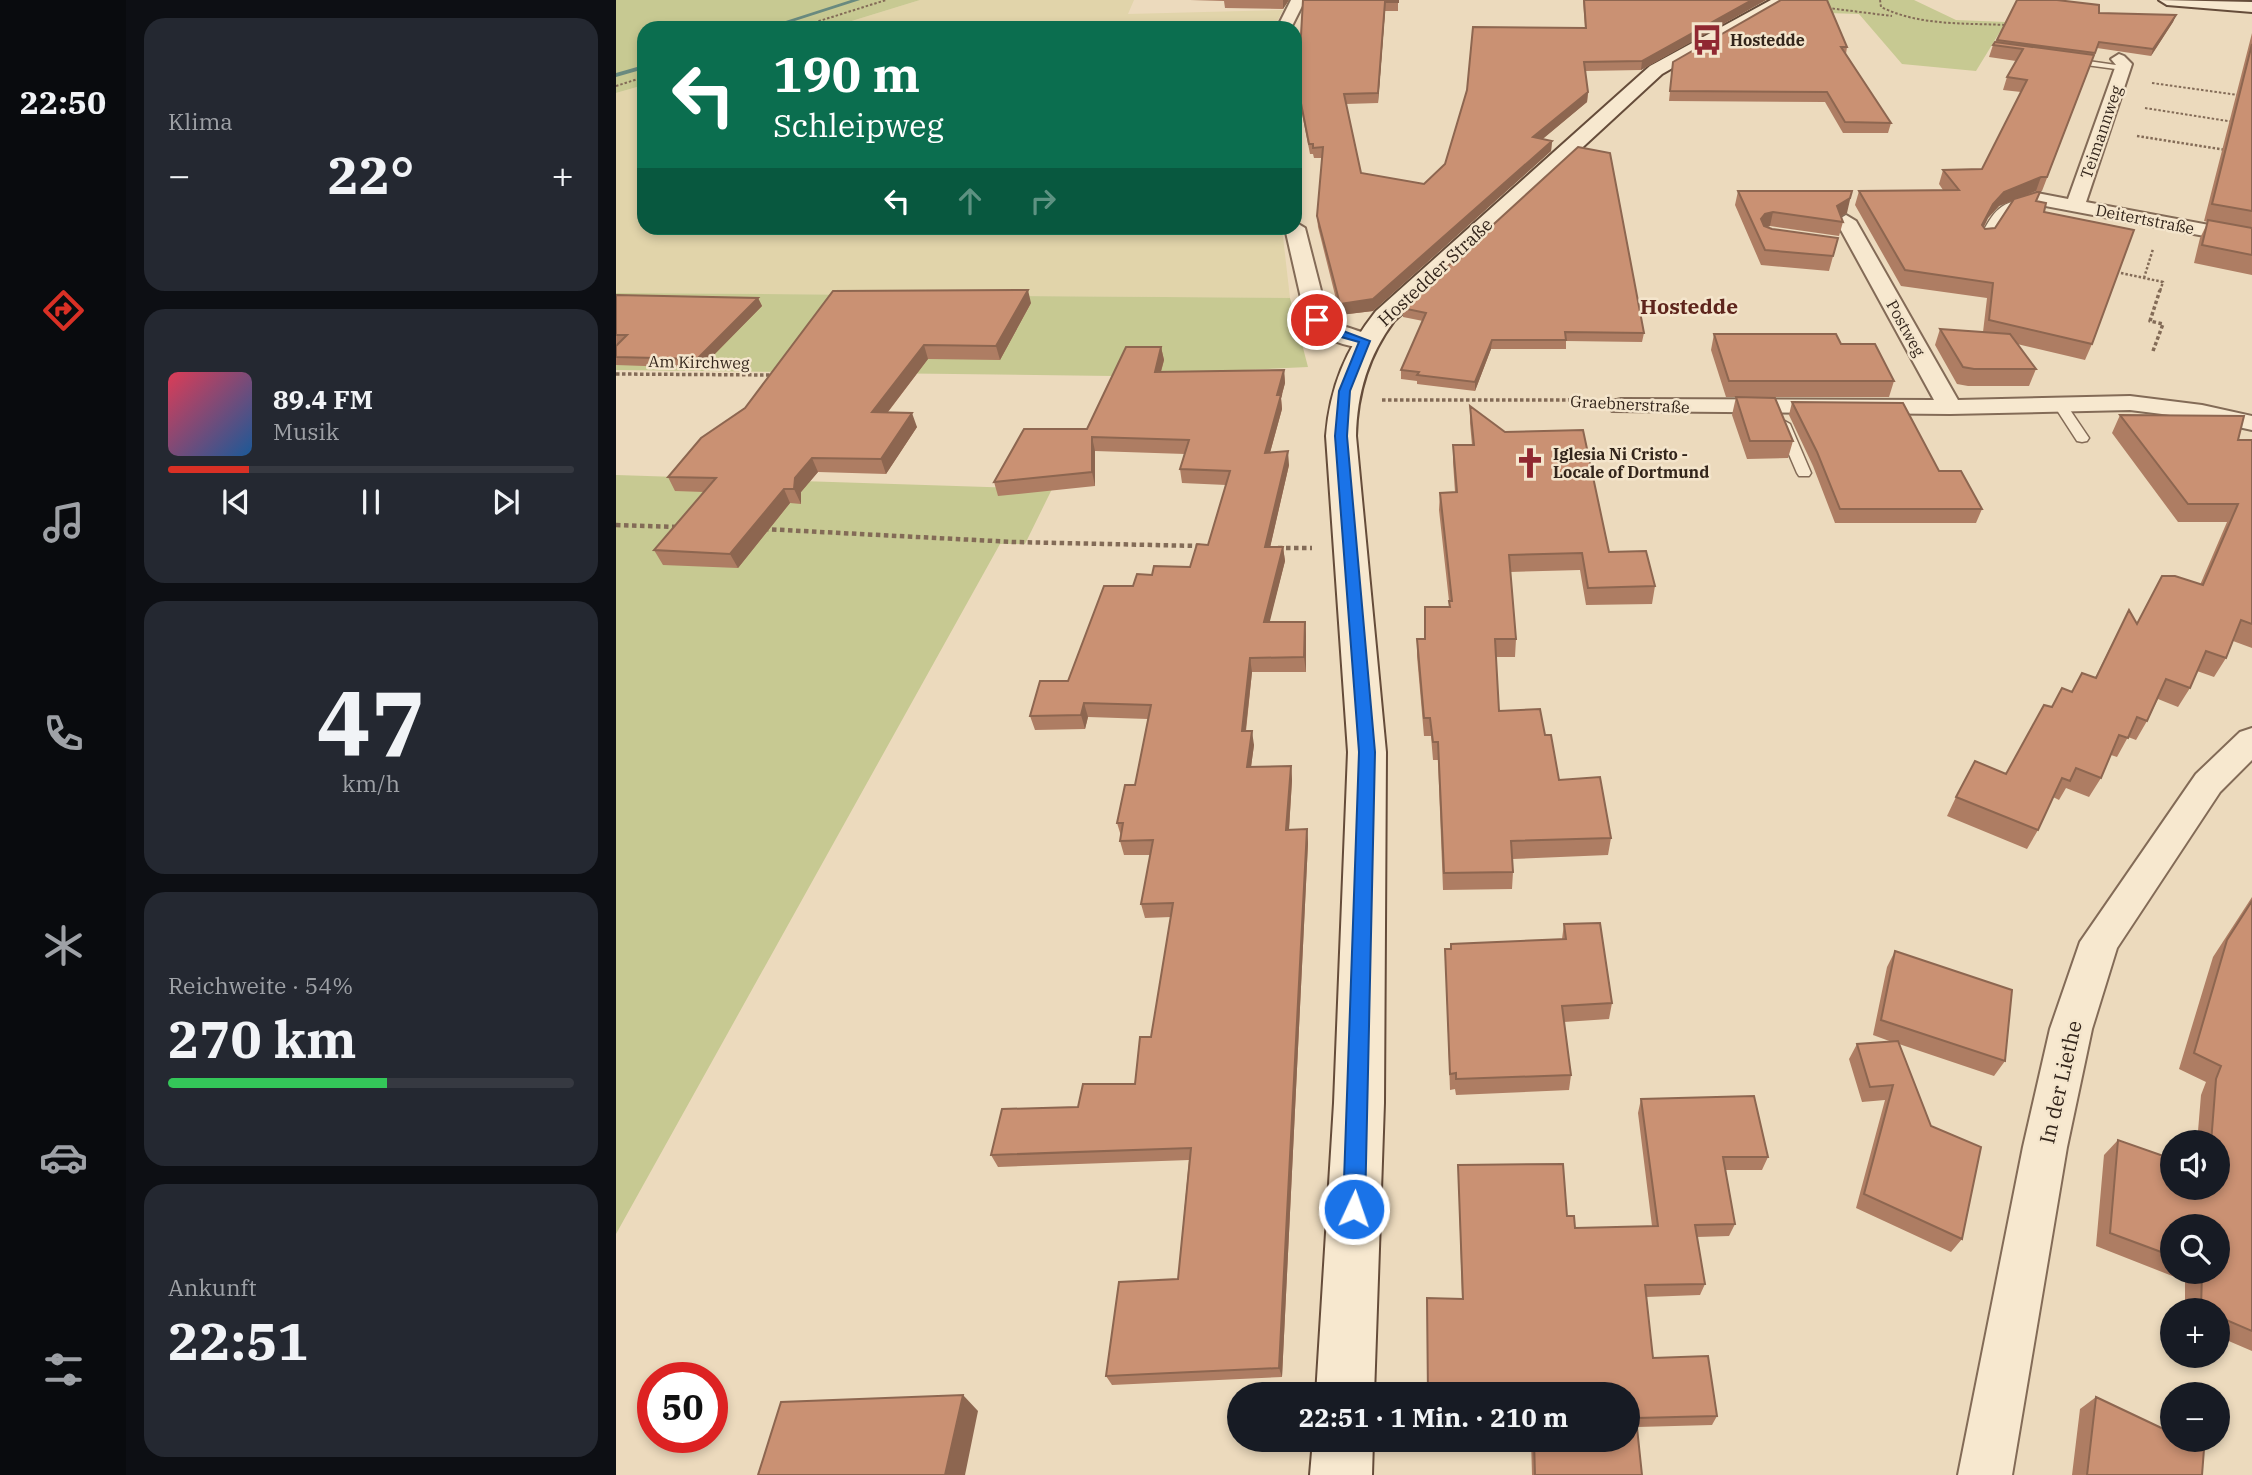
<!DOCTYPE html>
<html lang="de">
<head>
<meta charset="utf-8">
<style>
  :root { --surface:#171b24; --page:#242831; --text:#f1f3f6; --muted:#9ea1a6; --line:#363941; --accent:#d93025 }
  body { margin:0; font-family:"IBM Plex Serif",serif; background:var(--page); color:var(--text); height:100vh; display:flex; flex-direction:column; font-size:26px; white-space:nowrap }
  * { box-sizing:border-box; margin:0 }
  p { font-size:23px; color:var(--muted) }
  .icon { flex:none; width:38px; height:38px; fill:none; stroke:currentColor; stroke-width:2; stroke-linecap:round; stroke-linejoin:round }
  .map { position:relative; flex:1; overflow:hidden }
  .side { display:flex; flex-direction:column; gap:18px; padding:18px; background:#0d0f14; width:490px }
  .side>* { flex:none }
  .banner { position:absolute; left:21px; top:21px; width:665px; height:214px; border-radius:21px; box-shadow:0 4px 10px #0003; background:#0b6e4f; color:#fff; overflow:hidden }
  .fabs { position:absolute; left:1544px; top:1130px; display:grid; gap:14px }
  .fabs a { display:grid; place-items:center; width:70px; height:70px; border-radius:50%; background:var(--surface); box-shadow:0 4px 10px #0003; font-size:35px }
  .speed { position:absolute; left:21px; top:1362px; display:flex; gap:14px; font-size:35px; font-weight:700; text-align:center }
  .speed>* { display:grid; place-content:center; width:91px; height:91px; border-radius:50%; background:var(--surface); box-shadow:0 4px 10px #0003; line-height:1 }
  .speed .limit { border:10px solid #d22; background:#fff; color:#111 }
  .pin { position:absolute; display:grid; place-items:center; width:60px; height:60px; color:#fff; margin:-30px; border:4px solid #fff; border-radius:50%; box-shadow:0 2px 7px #0007 }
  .me { position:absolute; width:77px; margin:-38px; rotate:3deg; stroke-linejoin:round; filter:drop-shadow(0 0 5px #0008) }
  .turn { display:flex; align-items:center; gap:24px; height:147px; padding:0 21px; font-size:32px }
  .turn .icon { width:91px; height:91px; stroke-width:2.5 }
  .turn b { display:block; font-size:49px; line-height:60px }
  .lanes { display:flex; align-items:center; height:66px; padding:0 21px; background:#0003; justify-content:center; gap:35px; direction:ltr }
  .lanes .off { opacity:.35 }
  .big { font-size:52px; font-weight:700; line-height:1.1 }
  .side .tile { flex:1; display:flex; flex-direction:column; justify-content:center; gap:10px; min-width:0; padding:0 24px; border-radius:21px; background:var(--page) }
  .side .dial { align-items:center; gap:0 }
  .dial b { font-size:91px; line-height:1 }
  .song { display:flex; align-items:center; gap:21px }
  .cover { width:84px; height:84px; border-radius:10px; background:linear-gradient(135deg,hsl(350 70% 55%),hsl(210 70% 35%)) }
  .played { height:7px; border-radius:4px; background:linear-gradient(90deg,var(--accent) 20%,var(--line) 20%) }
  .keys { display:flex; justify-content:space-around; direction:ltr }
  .heat { display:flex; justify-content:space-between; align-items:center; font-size:38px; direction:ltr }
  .charge { height:10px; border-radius:5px; background:linear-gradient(90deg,#34c759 54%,var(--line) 0) }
  .trip { position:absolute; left:611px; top:1382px; width:413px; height:70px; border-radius:35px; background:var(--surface); box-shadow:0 4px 10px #0003; font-weight:700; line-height:70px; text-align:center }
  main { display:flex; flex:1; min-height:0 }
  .tab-bar { display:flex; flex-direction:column; width:126px; justify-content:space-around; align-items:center; background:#090b0e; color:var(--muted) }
  .tab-bar .icon { width:49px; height:49px }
  .tab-bar .active { color:var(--accent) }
  .tab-bar b { font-size:32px; color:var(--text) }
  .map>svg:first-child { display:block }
  .farmland { fill:#e1d4aa }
  .green { fill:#c7c992 }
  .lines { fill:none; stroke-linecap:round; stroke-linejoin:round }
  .stream { fill:#698a7f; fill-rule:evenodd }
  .lane-casing { stroke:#836b57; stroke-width:3 }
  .street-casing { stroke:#836b57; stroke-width:4 }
  .secondary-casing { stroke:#654c3a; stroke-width:4 }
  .path-far3 { stroke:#836b57; stroke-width:2; stroke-dasharray:2.5 2; stroke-linecap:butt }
  .path-far2 { stroke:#836b57; stroke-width:2.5; stroke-dasharray:2.5 2; stroke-linecap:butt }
  .path-far1 { stroke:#836b57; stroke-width:3.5; stroke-dasharray:3.5 2.5; stroke-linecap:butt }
  .path { stroke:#836b57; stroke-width:4.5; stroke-dasharray:4.5 3.5; stroke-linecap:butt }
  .lane { fill:#f7e8cf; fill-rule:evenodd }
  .street { fill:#f7e8cf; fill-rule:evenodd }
  .secondary { fill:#f7e8cf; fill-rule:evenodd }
  .wall { fill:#ae7d63; fill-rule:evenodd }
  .shaded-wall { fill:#8d6650 }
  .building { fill:#ca9173; stroke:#8d6650; stroke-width:2 }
  .route { fill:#1a73e8; stroke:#114b97; stroke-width:2 }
  .labels { text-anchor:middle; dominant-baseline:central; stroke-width:5; stroke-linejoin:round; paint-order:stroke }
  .far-poi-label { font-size:16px; font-weight:bold; fill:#33251b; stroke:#f4e5cc; text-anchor:start }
  .far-street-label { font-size:16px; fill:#33251b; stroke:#f4e5cc }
  .street-label { font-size:18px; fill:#33251b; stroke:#f4e5cc }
  .far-district-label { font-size:21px; font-weight:bold; fill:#5e251c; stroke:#f4e5cc }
  .near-street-label { font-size:21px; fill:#33251b; stroke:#f4e5cc }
</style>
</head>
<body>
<main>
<nav class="tab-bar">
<b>22:50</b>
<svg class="icon active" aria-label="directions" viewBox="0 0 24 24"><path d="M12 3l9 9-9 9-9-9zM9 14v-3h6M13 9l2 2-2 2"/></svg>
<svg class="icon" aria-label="music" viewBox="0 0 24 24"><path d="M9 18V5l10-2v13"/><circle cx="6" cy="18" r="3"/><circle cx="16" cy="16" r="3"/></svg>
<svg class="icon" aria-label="phone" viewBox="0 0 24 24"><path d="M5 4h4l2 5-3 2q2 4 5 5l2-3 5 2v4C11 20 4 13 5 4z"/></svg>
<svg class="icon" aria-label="climate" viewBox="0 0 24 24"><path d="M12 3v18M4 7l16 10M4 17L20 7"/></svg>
<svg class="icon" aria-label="car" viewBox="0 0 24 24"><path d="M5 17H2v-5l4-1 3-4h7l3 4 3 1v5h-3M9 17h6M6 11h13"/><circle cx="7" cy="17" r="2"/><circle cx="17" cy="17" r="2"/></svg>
<svg class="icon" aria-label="filters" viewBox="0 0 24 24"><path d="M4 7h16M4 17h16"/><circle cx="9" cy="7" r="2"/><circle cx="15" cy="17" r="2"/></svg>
</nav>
<section class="side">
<div class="tile"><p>Klima</p>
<div class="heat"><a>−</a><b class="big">22°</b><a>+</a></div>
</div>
<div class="tile">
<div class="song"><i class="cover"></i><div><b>89.4 FM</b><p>Musik</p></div></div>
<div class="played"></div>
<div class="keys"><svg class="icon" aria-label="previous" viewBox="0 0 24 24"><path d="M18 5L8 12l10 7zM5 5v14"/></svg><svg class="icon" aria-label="pause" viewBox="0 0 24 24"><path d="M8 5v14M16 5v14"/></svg><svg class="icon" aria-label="next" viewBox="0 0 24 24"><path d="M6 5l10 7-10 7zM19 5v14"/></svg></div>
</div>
<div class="tile dial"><b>47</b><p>km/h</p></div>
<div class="tile"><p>Reichweite · 54%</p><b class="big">270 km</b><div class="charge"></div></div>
<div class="tile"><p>Ankunft</p><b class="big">22:51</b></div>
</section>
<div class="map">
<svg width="1636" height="1475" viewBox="0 0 1636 1475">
  <rect width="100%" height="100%" fill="#ecdabd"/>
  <path class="farmland" d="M304,0H518L512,14L667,10L658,28H213Z
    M28,85V228H666L674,298L0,293V93Z"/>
  <path class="green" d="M0,0H304L213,28H28V85L0,93Z
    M1203,0H1298L1340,20L1390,22L1360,71L1286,64L1243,14L1180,12Z
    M0,293L674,298L692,367L497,376L0,370Z
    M0,475L436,489L409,544H384L0,1234Z"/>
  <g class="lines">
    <path class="stream" d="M235,0H244L157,28H148Z
      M28,65V69L0,77V73Z"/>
    <defs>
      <path id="lane" d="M1451,58L1507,66L1511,68L1507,70L1448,62Z
        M1418,197L1421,198V202C1387,209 1389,212 1372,241H1364L1363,239C1379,209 1383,202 1418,197Z
        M1443,400L1448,401L1473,438L1471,441L1466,442L1461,441L1437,404Z
        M1167,420L1174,424L1195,473L1193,476H1183L1181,473L1160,424Z"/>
      <path id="street" d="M675,0H689L675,28H661Z
        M1503,54L1508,56L1516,64L1470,202L1636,233V245L1414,203L1412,199L1421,193L1452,199L1500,65L1495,59Z
        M1230,215L1240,221L1342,400L1514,396L1586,405L1636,416V430L1586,419L1514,410L1334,414L996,411L993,406L996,401L1005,399L1318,400L1220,221Z
        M679,222L689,228L712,318C725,329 752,330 760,341L757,346C736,351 702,338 690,320L669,228H679Z
        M1636,728V760L1604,792L1501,948L1476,1029L1451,1147L1396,1475H1342L1407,1147L1434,1029L1464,942L1580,774L1624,732Z"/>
      <path id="secondary" d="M1155,0H1175L1046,74L778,321C752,356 741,393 740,436L770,752L768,1103L758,1395H700L718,1103L732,752L710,436C714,387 730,349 760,311L1034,66Z
        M1543,0L1636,2V12L1551,5Z
        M697,1440H757L756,1475H694Z"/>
    </defs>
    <use href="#lane" class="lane-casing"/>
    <use href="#street" class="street-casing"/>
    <use href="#secondary" class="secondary-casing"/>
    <path class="path-far3" d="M1264,0L1265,7C1304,26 1348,23 1391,25
      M1212,8L1276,16
      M181,28L270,0
      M1536,83L1636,97
      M0,86L28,77
      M1529,108L1618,122"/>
    <path class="path-far2" d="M1521,136L1610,150
      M1505,273L1547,282L1544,291
      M1528,278L1537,249"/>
    <path class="path-far1" d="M1537,351L1547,324L1534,321L1544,290
      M0,374L157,375
      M766,400H974"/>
    <path class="path" d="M0,525L63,527
      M148,529L398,542L584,546
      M662,548H696"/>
    <use href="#lane" class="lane"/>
    <use href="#street" class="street"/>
    <use href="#secondary" class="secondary"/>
  </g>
  <path class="wall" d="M574,0H673L667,9L609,8L608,1Z
    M687,0H782V11H769L762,103L730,104L745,173L808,184L969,28L967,0H1150L1025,70L969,71L972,92L971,102L926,139L936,141L935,151L757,311L724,315L702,227L701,216L706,158H698L697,154H694L683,98L682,88Z
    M1483,13L1560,15L1557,22L1535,56L1481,48L1426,191H1420L1409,195L1420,201L1428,212L1476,344L1469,360L1401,344L1420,369L1413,386H1352L1341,384L1319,345L1324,329L1367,332L1371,298L1285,286L1239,205L1243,191L1327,190L1323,184L1327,170L1366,169L1405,92L1387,90L1391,77L1400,61L1373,57L1377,45L1381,40ZM1396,201L1379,228L1369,229L1368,227L1372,218L1383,206Z
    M1636,33V275L1578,263L1584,238L1592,222L1588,221Z
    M1231,47L1230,54L1275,123L1272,133H1227L1209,102L1053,101L1057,62Z
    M1122,191L1231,213L1225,216L1227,222L1223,236L1154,226L1152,227L1156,229L1222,238L1213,271L1145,265L1119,205Z
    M0,295L142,298L146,306L85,368L0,365V346L2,344H0Z
    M415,303L384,360L312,359L272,412L301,427L270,474L202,472L185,492V504L174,503L122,568L47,565L38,550L88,492L59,491L52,477L129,408Z
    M786,308L1028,333L1026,342L950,341V349H875L859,391L801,384V381L785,379V370L807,321L787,317Z
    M1098,334L1225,344L1278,381L1273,397H1110L1095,350Z
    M545,347L548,360L545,372L668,370L669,383L665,398L666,409L654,453L673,465L654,547H667L669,561L653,622H689L690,636V672H636L630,731L638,745L635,767L675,766L676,780L673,830L691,829L692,843L666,1377L496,1385L490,1376L562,1279L573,1160L382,1167L375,1155L462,1107L519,1084L535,1037L555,917L529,918L525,904L534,855H508L504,841L505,836L501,823L519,785L532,719L472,717L469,729L419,730L414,716L452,681L517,586L536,575L574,567L592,545L610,485L566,483L564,469L569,454L479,451V486L382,496L378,482L471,429Z
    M1120,397L1177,441L1172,458L1131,459L1116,415Z
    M1176,402L1323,471L1366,509L1360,523H1219L1197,466L1173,415Z
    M854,406L993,552L1039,586L1036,604L970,605L964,570L894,572L900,639L899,657H880L883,711L929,735L943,780L995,838L992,855L896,859L897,872L896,889L827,890L822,760H817L815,736H808L801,656V639H809L833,607V601L823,510L824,493L839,492L837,462V445H856L854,423Z
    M1504,415L1622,440H1636V648L1617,641L1610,658L1598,677L1581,671L1574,688L1562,707L1542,699L1531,721L1520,740L1512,737L1501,757L1495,755L1485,778L1473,797L1450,788L1443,800L1437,797L1422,830L1411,849L1331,816L1340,797L1390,774L1435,707L1456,692L1479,678L1513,610L1521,623L1546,576L1584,585L1611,522H1562L1496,433Z
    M1636,897V1351L1601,1336V1311H1569V1281L1480,1246L1488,1155L1502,1140L1601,1188V1143H1581L1585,1095L1590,1082L1563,1069L1597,957ZM1556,1227L1601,1272H1556Z
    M948,924L996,1003L993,1019L948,1022L955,1075L953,1090L840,1095L839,1089L834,1090L829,949L946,939Z
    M1279,951L1389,1061L1378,1076L1283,1044L1346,1239L1335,1252L1240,1208L1269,1100L1246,1102L1233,1059L1241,1044L1276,1042L1257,1035L1271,967Z
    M1025,1099L1152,1157L1146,1170H1109L1119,1224L1113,1236L1081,1237L1089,1284L1084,1295L1030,1297L1037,1358L1101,1416L1096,1425L1021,1427L1026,1475H916L915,1440H1012L846,1299L842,1165L951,1216L959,1228L1036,1226L1022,1113Z
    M1480,1397L1586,1475H1456L1464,1409Z"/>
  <path class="shaded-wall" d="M667,0H673L667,9Z
    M1136,0H1150L1025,70L1026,61Z
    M769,2V11L762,103V93Z
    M1560,15L1557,22L1535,56L1537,49Z
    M972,92L971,102L916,148L917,137Z
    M936,141L935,151L757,311L724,315V304Z
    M1425,177L1420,191L1383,206L1372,218L1361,240L1366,225L1377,204L1388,192Z
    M1236,191L1231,213L1217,220L1221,206Z
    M1157,212L1154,226L1146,228L1145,219L1149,214Z
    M412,290L415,303L384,360L380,346Z
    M142,298L146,306L85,368L81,359Z
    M876,340L875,349L859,391V382Z
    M308,345L312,359L261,426L256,412Z
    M545,347L548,360L541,385L539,372Z
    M668,370L669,383L665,398L666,409L650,467L649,453L661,395Z
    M296,413L301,427L270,474L265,459Z
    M476,437L479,451V486L476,472Z
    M672,451L673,465L651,561L649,547Z
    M196,458L202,472L185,492V504L178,489L179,478Z
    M168,489L174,503L122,568L114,554Z
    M667,547L669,561L650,637L648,622Z
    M689,622L690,636V672L688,657Z
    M634,658L636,672L628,745L626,731Z
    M468,703L472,717L469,729L465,715Z
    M636,731L638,745L633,781L631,767Z
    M675,766L676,780L672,844L670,830Z
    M691,829L692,843L666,1377L663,1368Z
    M347,1395L362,1411L349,1475H329Z"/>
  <path class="building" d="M687,0H782V2H769L762,93L728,94L745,173L808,184L829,164L851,90L857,27L970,28L968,0H1136L1026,61L968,62L972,92L917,137L936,141L757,299L724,304L701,216L707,147L697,148V144H693L682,88Z
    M1165,0H1211L1231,47H1225L1275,123L1229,122L1211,92L1054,91L1057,62Z
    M1401,0H1441L1483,5V13L1560,15L1537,49L1483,42L1479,53L1381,40Z
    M1379,42L1478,55L1431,177H1425L1388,192L1377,204L1366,225L1369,229L1379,228L1398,199L1421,192H1424L1420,201L1430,203L1428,212L1518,230L1476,344L1373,320L1377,283L1289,270L1243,191L1343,190L1327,170L1366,169L1411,80L1391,77L1407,49L1377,45Z
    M1636,44V211L1596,204Z
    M962,147L994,153L1028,333L949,332L950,340H876L859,382L801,375L803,372L785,370L810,313L786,308Z
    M1122,191H1236L1234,198L1221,206L1227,222L1157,212L1149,214L1145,219L1148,226L1156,229L1222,238L1217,256L1149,250Z
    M1592,220L1636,228V255L1586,245Z
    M412,290L380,346L308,345L256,412L296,413L265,459L196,458L179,478L178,489H168L114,554L38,550L100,478L52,477L85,438L129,408L217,291Z
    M0,295L142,298L81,359L0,357V346L11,335H0Z
    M1324,329L1394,334L1420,369H1358L1347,367Z
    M1098,334H1220L1225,344H1259L1278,381H1113Z
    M510,347H545L539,372L668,370L661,395H665L649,453L672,451L649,547H667L648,622H689L688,657L634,658L626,731H636L631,767L675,766L670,830L691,829L663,1368L490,1376L503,1282L562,1279L575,1148L375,1155L386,1109L462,1107L467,1084H519L524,1037H535L557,903L525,904L537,840L504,841L507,823H501L509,785H519L535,705L468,703L465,715L414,716L424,681H452L488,586H517L521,574L536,575L538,566L574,567L581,544L592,545L614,471L564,469L573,440L476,437V472L378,482L408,429H471Z
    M1120,397L1159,398L1177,441H1134Z
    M1176,402L1287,403L1323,471H1345L1366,509H1224L1201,452Z
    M854,406L889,432L967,430L993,552L1030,551L1039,586L972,588L966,553L893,555L900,639H879L883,711L924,709L929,735H935L943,780L984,777L995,838L895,841L897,872L828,873L822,742H817L814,718H808L801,639H809V607H834L833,601H836L824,493L841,492L837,445H858Z
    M1504,415L1628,416L1622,440H1636V624L1625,620L1610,658L1590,651L1574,688L1550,679L1531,721L1521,717L1512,738L1503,735L1485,778L1460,768L1454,781L1446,778L1422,830L1340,797L1359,761L1390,774L1428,705L1436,707L1446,688L1456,692L1466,673L1480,678L1513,610L1521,624L1546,576H1559L1587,585L1622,504H1572Z
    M1636,901V1331L1601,1316V1311L1585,1310L1586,1272H1601V1227H1556V1256L1494,1233L1502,1140L1556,1159V1188H1601V1143H1595L1600,1079L1605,1066L1578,1053L1611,940Z
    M984,923L996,1003L946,1006L955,1075L840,1079V1073L834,1074L829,949H835V944L950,939L948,924Z
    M1279,951L1396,990L1389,1061L1265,1020Z
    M1282,1041L1315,1126L1365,1147L1346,1239L1248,1194L1277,1085L1254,1087L1241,1044Z
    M1138,1096L1152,1157H1107L1119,1224L1079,1225L1089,1284L1029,1285L1037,1358L1092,1356L1101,1416L1020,1418L1026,1475H919L918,1440H1012V1395H812L811,1298L847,1299L842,1165L947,1164L951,1216H958L959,1228L1042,1226L1025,1099Z
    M347,1395L329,1475H142L165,1402Z
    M1480,1397L1556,1433V1440H1570L1588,1449L1586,1475H1471Z"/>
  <path class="route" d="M697,318H705L719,328L754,341L734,391L731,436L759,752L749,1209L746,1217L738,1220L730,1217L727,1209L743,752L719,436L723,391L743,342L711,333L697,322Z"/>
  <defs>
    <symbol id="bus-bare" viewBox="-9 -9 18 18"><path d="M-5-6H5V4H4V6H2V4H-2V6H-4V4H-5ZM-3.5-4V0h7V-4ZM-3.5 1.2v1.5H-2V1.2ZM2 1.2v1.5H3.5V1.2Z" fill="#902831" stroke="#f4e5cc" stroke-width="2.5" paint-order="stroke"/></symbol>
    <symbol id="church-bare" viewBox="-9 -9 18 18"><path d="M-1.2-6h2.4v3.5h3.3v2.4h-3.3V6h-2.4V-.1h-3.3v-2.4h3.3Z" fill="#902831" stroke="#f4e5cc" stroke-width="2.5" paint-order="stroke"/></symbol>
  </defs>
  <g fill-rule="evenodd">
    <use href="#bus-bare" x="1069" y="18" width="44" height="44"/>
    <use href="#church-bare" x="892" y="441" width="44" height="44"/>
  </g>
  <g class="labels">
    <g class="far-poi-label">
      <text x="1114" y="40">Hostedde</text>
      <text x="937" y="454">Iglesia Ni Cristo -<tspan x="937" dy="18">Locale of Dortmund</tspan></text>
    </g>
    <g class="far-street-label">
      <text transform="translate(1485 132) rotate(-71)">Teimannweg</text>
      <text transform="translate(1529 219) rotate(11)">Deitertstraße</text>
      <text transform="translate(1290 328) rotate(61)">Postweg</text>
      <text transform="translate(83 362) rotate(1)">Am Kirchweg</text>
      <text transform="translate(1014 404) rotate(3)">Graebnerstraße</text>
    </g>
    <g class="street-label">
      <text transform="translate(819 272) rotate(-43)">Hostedder Straße</text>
    </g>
    <g class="far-district-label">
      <text x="1073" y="306">Hostedde</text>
    </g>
    <g class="near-street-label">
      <text transform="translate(1444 1082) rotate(-77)">In der Liethe</text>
    </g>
  </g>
</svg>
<div class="fabs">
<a><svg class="icon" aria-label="sound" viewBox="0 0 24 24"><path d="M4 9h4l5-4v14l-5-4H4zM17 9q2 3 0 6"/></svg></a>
<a><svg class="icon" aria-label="search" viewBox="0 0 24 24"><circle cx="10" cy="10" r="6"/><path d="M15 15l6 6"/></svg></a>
<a>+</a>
<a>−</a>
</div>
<div class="speed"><div class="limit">50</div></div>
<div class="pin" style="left:701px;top:320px;background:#d93025"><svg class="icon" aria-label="arrive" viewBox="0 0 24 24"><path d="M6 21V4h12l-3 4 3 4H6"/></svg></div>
<svg class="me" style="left:738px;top:1209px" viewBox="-20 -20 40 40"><circle r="17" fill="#1a73e8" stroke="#fff" stroke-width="3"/><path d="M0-11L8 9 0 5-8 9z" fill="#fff"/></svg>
<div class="trip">22:51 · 1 Min. · 210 m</div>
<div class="banner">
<div class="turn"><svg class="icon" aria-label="left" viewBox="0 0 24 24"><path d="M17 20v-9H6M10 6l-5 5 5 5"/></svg><div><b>190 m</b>Schleipweg</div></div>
<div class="lanes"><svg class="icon" aria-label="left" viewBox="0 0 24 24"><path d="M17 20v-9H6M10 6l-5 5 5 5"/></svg><svg class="icon off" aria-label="ahead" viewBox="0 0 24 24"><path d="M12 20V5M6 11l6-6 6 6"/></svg><svg class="icon off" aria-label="right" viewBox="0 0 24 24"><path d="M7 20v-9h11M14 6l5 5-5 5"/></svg></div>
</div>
</div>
</main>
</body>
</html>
